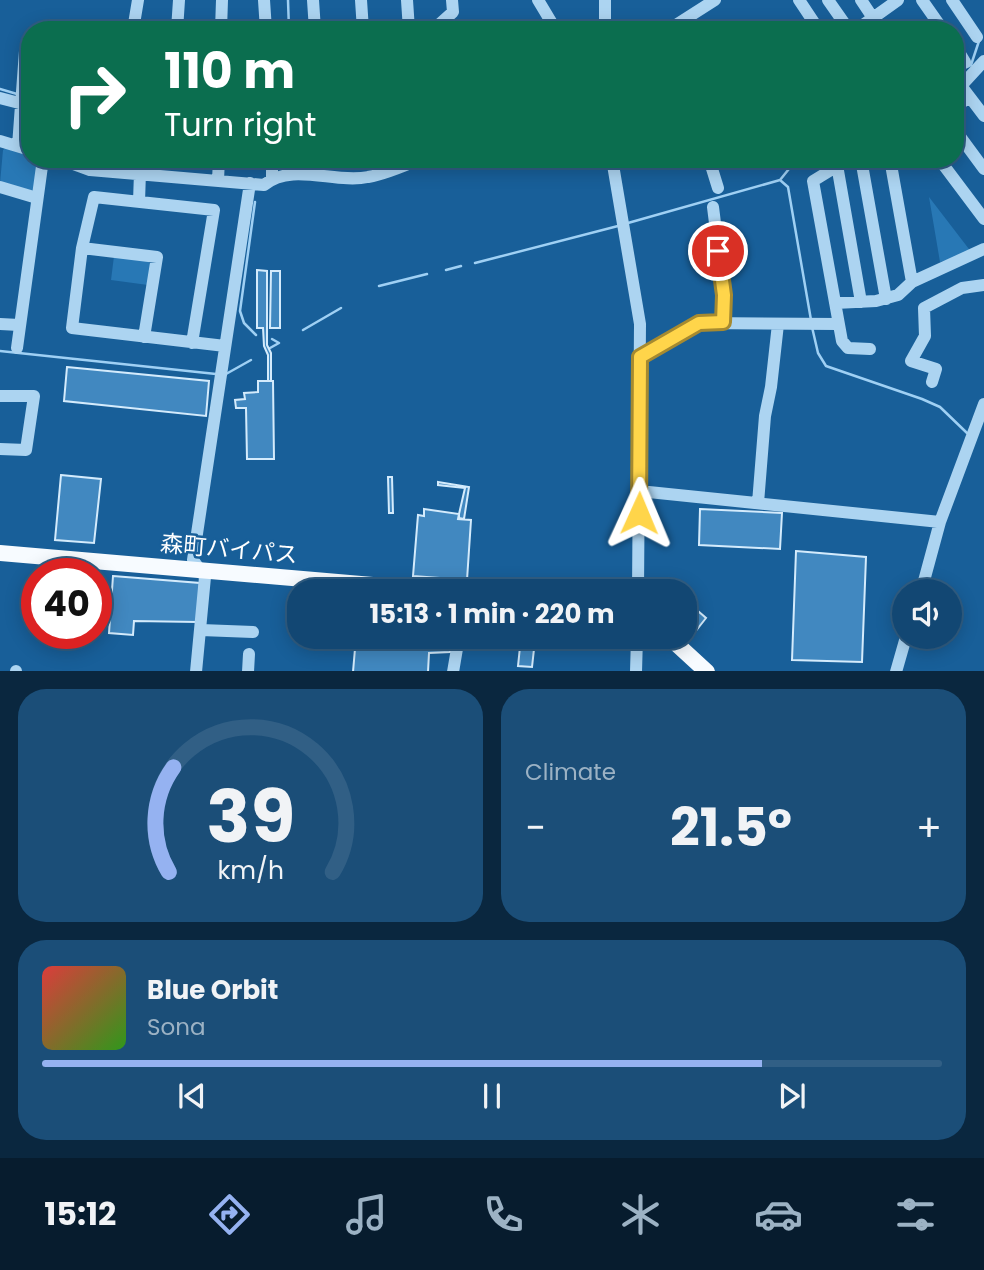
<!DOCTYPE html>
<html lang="en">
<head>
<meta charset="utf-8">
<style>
  :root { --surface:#124773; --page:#1b4e78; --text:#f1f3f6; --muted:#9cb2c4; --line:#315f85; --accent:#95b2f1 }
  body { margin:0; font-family:Poppins,"Noto Sans JP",sans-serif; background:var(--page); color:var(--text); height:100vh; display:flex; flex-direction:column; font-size:26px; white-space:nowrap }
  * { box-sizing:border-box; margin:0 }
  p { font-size:23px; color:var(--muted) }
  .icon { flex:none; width:38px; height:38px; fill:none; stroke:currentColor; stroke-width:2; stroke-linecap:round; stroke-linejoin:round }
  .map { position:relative; height:671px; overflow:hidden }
  .sheet { display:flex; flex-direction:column; gap:18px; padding:18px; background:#0a273f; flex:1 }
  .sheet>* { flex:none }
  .banner { position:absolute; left:21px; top:21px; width:943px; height:147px; border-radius:28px; box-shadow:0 4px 18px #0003,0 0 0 2px var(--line); background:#0b6e4f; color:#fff; overflow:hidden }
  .controls { position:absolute; left:892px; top:579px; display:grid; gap:14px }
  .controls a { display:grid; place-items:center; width:70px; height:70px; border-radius:50%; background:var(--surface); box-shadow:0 4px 18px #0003,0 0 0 2px var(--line); font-size:35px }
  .speed { position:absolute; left:21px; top:558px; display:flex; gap:14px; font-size:35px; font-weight:700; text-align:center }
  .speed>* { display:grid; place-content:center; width:91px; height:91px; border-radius:50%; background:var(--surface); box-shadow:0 4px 18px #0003,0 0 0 2px var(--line); line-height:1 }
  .speed .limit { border:10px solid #d22; background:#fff; color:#111 }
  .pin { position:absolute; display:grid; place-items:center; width:60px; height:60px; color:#fff; margin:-30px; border:4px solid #fff; border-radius:50%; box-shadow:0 2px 7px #0007 }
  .me { position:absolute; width:77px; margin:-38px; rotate:1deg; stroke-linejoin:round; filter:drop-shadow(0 0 5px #0008) }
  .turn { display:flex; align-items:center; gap:24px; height:147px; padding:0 28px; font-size:32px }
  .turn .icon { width:91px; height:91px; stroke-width:2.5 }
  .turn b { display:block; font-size:49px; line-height:60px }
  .big { font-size:52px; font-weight:700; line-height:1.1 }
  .sheet .card { flex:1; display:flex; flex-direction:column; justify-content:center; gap:10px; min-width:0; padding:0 24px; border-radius:28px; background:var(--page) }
  .sheet .dial { align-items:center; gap:0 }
  .dial svg { height:182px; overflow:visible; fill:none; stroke:var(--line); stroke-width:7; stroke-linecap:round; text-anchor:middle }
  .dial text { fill:var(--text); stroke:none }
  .song { display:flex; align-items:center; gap:21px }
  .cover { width:84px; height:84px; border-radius:10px; background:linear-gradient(135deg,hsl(0 70% 55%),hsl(110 70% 35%)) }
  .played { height:7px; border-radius:4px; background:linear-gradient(90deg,var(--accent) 80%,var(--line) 80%) }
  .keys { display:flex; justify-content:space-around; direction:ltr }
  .heat { display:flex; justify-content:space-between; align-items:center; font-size:38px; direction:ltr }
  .sheet .tiles { flex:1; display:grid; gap:18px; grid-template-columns:1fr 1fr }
  .card:last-child { grid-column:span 2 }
  .trip { position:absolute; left:287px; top:579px; width:410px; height:70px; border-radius:28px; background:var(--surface); box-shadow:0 4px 18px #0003,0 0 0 2px var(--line); font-weight:700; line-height:70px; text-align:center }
  .tab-bar { display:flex; height:112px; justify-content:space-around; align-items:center; background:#071c2e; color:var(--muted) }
  .tab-bar .icon { width:49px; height:49px }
  .tab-bar .active { color:var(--accent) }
  .tab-bar b { font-size:32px; color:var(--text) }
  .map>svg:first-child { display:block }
  .green { fill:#2878b5 }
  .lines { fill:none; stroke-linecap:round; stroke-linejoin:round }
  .stream { stroke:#9fd0f4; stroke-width:2.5 }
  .building { fill:#4188c0; stroke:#d4ebfc; stroke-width:2 }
  .minor { stroke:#acd4f1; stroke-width:12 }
  .major { stroke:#f7fbff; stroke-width:16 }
  .route-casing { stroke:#a68a30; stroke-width:18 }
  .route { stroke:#ffd54a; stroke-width:12 }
  .labels { text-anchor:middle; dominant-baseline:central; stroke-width:5; stroke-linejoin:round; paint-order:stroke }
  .street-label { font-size:23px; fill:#fff; stroke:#185f99 }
</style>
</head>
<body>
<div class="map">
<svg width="984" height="672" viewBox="0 0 984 672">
  <rect width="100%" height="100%" fill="#185f99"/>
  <path class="green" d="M7,147L30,154V159H39L34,191L0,183L3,150Z
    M929,197L972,253L940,262Z
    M114,256L147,260L151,265L148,285L111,280Z"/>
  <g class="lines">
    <path class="stream" d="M288,0L289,30
      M956,72L971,65L979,41
      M0,89L17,94
      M285,169L293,159
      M780,180L797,159
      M255,202L240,311L244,323L256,335
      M628,223L780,180L788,187L811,320
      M475,263L618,226
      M446,270L461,266
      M379,286L427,274
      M812,327L818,353L826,366L922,399L940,407L967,433
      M303,330L341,308
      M272,339L279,343
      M270,348L279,343
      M0,351L216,374
      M226,374L251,360"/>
  </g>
  <path class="building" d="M257,270L267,271V345L271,353V381H268V355L264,346L263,328H257Z
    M271,271H280V328H270Z
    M67,367L209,381L206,416L64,401Z
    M258,381H273L274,459H247L246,408H236L235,400L245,399L244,393L258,392Z
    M61,475L101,479L94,543L55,540Z
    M388,477H392L393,513H389Z
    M438,482L469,487L464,519L459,518V514L465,488L438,485Z
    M424,509L459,514L458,519L471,520L467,580L413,576L418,515L424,516Z
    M700,509L782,513L780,549L699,545Z
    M796,551L866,557L862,662L792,660Z
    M113,576L200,583L197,622L134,621L133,635L109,633Z
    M684,599L706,618L691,637L684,631Z
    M356,637H451L450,652L429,653L428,672H353Z
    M520,647L534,649L532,667L518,666Z"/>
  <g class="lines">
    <path class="minor" d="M264,0L266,30
      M313,0L315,30
      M361,0L363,30
      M407,0L409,30
      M538,0L556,30
      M605,0V30
      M799,0L819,30
      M828,0L849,30
      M861,0L873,18
      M922,0L943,30
      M952,0L977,37
      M133,30L138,0
      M177,30L179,0
      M221,30L222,0
      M433,30L453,12L452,0
      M668,30L715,0
      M856,30L898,0
      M956,47L965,62
      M956,79L984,116
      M961,86L984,61
      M0,98L23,104
      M956,107L969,97
      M956,131L984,169
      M0,141L30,150
      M18,146L25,51
      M60,159L90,170L264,185C292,162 335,184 368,177C385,174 404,166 420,159
      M272,159V179
      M612,159L640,324L638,592
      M709,159L718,188
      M849,159L813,181L842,341L848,348L870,349
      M861,159L886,299
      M890,159L912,282
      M939,159L984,219
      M837,165L861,302
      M218,180L219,159
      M0,187L37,198
      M139,202L140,172
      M713,207L724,295L723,322
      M82,248L157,257L144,337
      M835,303L876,301L898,295L912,282L984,249
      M0,324L19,325
      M192,343L214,210L94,197L82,248L72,328L225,346
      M17,348L43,159
      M640,357L699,323L838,324
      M932,382L936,369L911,361L925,336L924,308L962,288L984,285
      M0,396H34L26,450L0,449
      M639,491L940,522
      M758,503L765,416L771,387L778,324
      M921,592L940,522L984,404
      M201,630L253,632
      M16,672V671
      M196,672L205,577L193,560L250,183
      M248,672L249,654
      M453,672L459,637
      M636,672L637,637
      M896,672L906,637"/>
    <path class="major" d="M0,553L454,592
      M669,637L707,672"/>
  </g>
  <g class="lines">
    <defs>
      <path id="route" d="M639,513L640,357L699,323L723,322L724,295L718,251"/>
    </defs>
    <use href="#route" class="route-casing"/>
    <use href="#route" class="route"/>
  </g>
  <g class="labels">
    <g class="street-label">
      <text transform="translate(229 549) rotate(5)">森町バイパス</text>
    </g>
  </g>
</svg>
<div class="controls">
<a><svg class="icon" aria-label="sound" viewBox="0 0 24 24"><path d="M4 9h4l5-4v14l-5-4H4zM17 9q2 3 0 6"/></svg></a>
</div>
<div class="speed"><div class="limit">40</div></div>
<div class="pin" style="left:718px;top:251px;background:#d93025"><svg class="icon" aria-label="arrive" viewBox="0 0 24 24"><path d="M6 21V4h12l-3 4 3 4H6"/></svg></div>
<svg class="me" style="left:639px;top:513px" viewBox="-20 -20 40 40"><path d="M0-17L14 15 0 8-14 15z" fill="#ffd54a" stroke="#fff" stroke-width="4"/></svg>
<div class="trip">15:13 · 1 min · 220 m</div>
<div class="banner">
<div class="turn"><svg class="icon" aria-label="right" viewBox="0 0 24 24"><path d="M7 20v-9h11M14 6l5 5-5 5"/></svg><div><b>110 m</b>Turn right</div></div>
</div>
</div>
<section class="sheet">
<div class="tiles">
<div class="card dial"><svg viewBox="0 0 100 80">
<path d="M14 69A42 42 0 1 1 86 69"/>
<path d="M14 69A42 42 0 0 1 16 23" stroke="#95b2f1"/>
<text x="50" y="56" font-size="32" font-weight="700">39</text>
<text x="50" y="72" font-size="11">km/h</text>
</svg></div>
<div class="card"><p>Climate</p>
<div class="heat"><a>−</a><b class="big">21.5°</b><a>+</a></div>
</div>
<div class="card">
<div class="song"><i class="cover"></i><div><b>Blue Orbit</b><p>Sona</p></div></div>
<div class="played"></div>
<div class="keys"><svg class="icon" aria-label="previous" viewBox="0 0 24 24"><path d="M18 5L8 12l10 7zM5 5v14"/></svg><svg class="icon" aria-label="pause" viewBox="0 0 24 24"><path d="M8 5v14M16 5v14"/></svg><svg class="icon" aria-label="next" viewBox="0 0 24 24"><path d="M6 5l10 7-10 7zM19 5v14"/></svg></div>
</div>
</div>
</section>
<nav class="tab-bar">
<b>15:12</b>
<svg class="icon active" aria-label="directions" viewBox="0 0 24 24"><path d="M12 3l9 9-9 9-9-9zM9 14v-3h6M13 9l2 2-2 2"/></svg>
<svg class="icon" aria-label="music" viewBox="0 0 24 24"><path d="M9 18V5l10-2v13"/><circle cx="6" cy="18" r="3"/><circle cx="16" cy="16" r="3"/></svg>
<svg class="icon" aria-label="phone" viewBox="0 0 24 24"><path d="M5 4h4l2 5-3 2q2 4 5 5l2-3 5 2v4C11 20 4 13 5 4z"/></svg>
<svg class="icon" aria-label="climate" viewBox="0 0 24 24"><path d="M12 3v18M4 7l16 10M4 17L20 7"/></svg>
<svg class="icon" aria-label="car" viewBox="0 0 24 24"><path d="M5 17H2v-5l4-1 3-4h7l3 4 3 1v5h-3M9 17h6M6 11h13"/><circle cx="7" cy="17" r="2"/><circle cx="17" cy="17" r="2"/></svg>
<svg class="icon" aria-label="filters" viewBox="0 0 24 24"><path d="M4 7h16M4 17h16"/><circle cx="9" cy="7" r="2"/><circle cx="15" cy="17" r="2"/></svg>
</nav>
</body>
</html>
